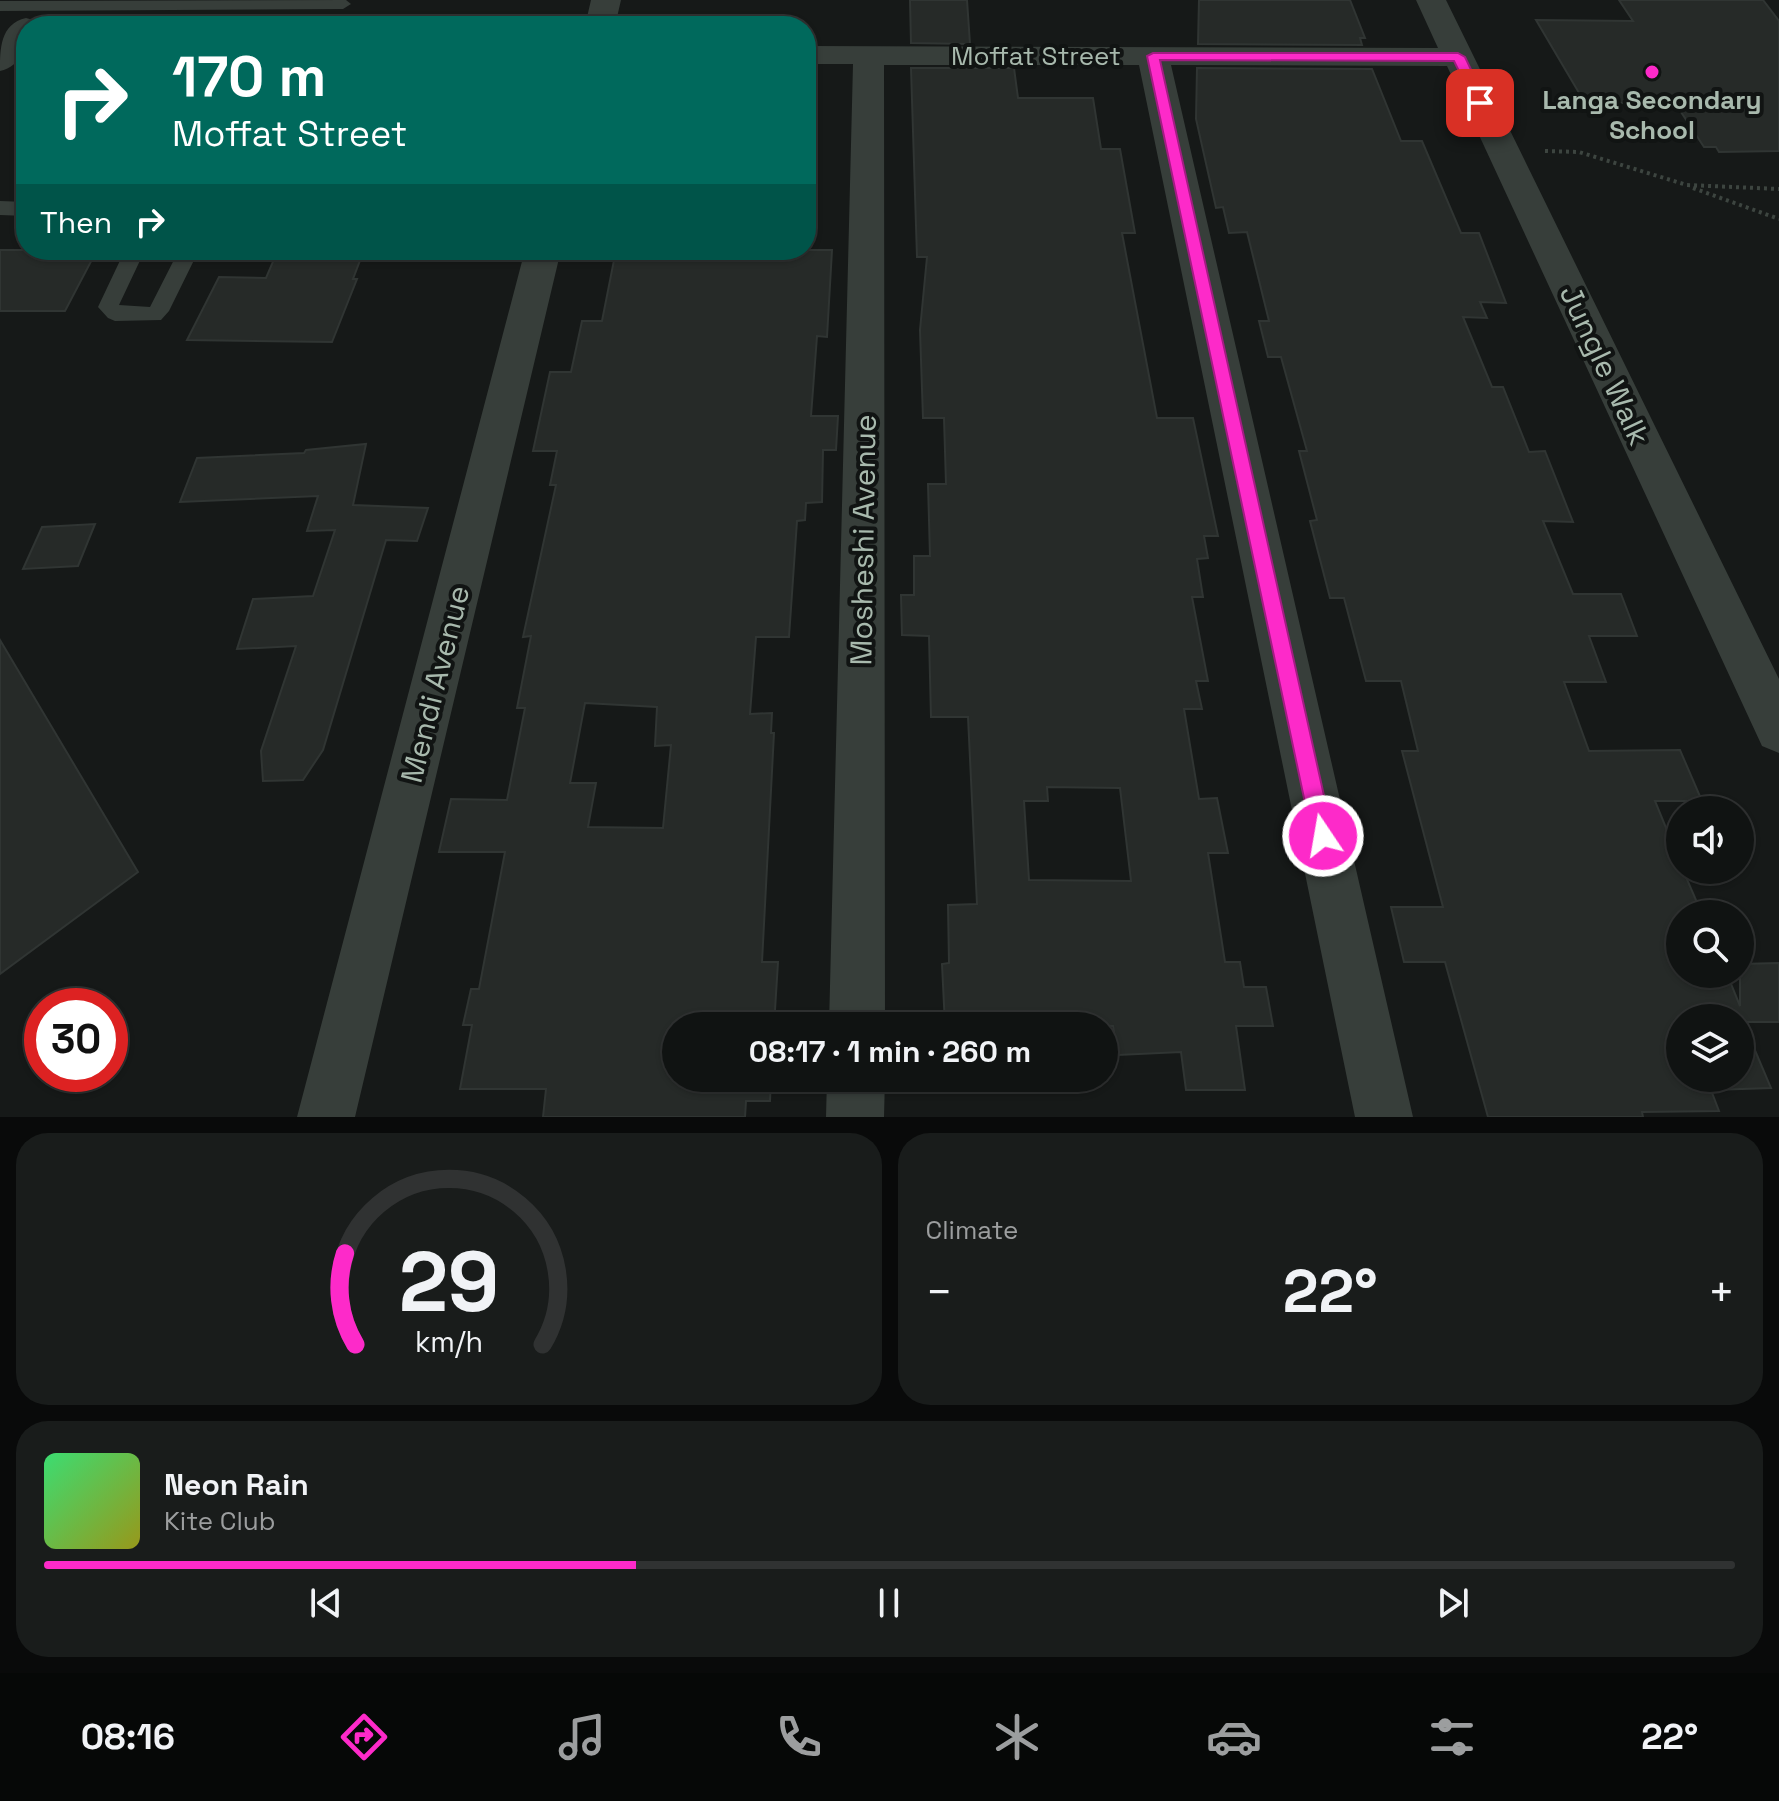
<!DOCTYPE html>
<html lang="en">
<head>
<meta charset="utf-8">
<style>
  :root { --surface:#101312; --page:#191c1b; --text:#f1f3f6; --muted:#9c9e9f; --line:#303232; --accent:#fd2ac9 }
  body { margin:0; font-family:"Space Grotesk",sans-serif; background:var(--page); color:var(--text); height:100vh; display:flex; flex-direction:column; font-size:30px; white-space:nowrap }
  * { box-sizing:border-box; margin:0 }
  p { font-size:26px; color:var(--muted) }
  .icon { flex:none; width:44px; height:44px; fill:none; stroke:currentColor; stroke-width:2; stroke-linecap:round; stroke-linejoin:round }
  .map { position:relative; height:1117px; overflow:hidden }
  .sheet { display:flex; flex-direction:column; gap:16px; padding:16px; background:#090a0a; flex:1 }
  .sheet>* { flex:none }
  .guide { position:absolute; left:16px; top:16px; width:800px; height:244px; border-radius:32px; box-shadow:0 2px 6px #0004,0 0 0 2px var(--line); background:#00695c; color:#fff; overflow:hidden }
  .buttons { position:absolute; left:1666px; top:796px; display:grid; gap:16px }
  .buttons a { display:grid; place-items:center; width:88px; height:88px; border-radius:50%; background:var(--surface); box-shadow:0 2px 6px #0004,0 0 0 2px var(--line); font-size:40px }
  .speed { position:absolute; left:24px; top:988px; display:flex; gap:16px; font-size:40px; font-weight:700; text-align:center }
  .speed>* { display:grid; place-content:center; width:104px; height:104px; border-radius:50%; background:var(--surface); box-shadow:0 2px 6px #0004,0 0 0 2px var(--line); line-height:1 }
  .speed .limit { border:12px solid #d22; background:#fff; color:#111 }
  .pin { position:absolute; display:grid; place-items:center; width:68px; height:68px; color:#fff; margin:-34px; border-radius:16px; box-shadow:0 4px 12px #0006 }
  .me { position:absolute; width:88px; margin:-44px; rotate:348deg; stroke-linejoin:round; filter:drop-shadow(0 0 6px #0008) }
  .turn { display:flex; align-items:center; gap:28px; height:168px; padding:0 24px; font-size:36px }
  .turn .icon { width:104px; height:104px; stroke-width:2.5 }
  .turn b { display:block; font-size:56px; line-height:68px }
  .then { display:flex; align-items:center; height:76px; padding:0 24px; background:#0003; gap:16px; font-size:30px }
  .big { font-size:60px; font-weight:600; line-height:1.1 }
  .sheet .widget { flex:1; display:flex; flex-direction:column; justify-content:center; gap:12px; min-width:0; padding:0 28px; border-radius:32px; background:var(--page) }
  .sheet .dial { align-items:center; gap:0 }
  .dial svg { height:208px; overflow:visible; fill:none; stroke:var(--line); stroke-width:7; stroke-linecap:round; text-anchor:middle }
  .dial text { fill:var(--text); stroke:none }
  .song { display:flex; align-items:center; gap:24px }
  .cover { width:96px; height:96px; border-radius:12px; background:linear-gradient(135deg,hsl(140 70% 55%),hsl(60 70% 35%)) }
  .played { height:8px; border-radius:4px; background:linear-gradient(90deg,var(--accent) 35%,var(--line) 35%) }
  .keys { display:flex; justify-content:space-around; direction:ltr }
  .heat { display:flex; justify-content:space-between; align-items:center; font-size:44px; direction:ltr }
  .sheet .tiles { flex:1; display:grid; gap:16px; grid-template-columns:1fr 1fr }
  .widget:last-child { grid-column:span 2 }
  .trip { position:absolute; left:662px; top:1012px; width:456px; height:80px; border-radius:40px; background:var(--surface); box-shadow:0 2px 6px #0004,0 0 0 2px var(--line); font-weight:600; line-height:80px; text-align:center }
  .tab-bar { display:flex; height:128px; justify-content:space-around; align-items:center; background:#060807; color:var(--muted) }
  .tab-bar .icon { width:56px; height:56px }
  .tab-bar .on { color:var(--accent) }
  .tab-bar b { font-size:36px; color:var(--text) }
  .map>svg:first-child { display:block }
  .building { fill:#262a28; stroke:#303533; stroke-width:2; fill-rule:evenodd }
  .lines { fill:none; stroke-linecap:round; stroke-linejoin:round }
  .path { stroke:#3d4540; stroke-width:4; stroke-dasharray:3 4; stroke-linecap:butt }
  .service { fill:#373e3a; fill-rule:evenodd }
  .minor { fill:#373e3a; fill-rule:evenodd }
  .route { fill:#fd2ac9; stroke:#a41b83; stroke-width:2 }
  .poi-dot { fill:#fd2ac9; stroke:#111413; stroke-width:3 }
  .labels { text-anchor:middle; dominant-baseline:central; stroke-width:8; stroke-linejoin:round; paint-order:stroke }
  .far-street-label { font-size:26px; fill:#a8b9ad; stroke:#111413 }
  .far-poi-label { font-size:26px; font-weight:bold; fill:#a8b9ad; stroke:#111413 }
  .street-label { font-size:30px; fill:#a8b9ad; stroke:#111413 }
</style>
</head>
<body>
<div class="map">
<svg width="1779" height="1117" viewBox="0 0 1779 1117">
  <rect width="100%" height="100%" fill="#161918"/>
  <path class="building" d="M910,0H967L970,44L911,43Z
    M1199,0H1350L1365,38H1360L1362,45L1198,44Z
    M1619,0H1763L1779,21V151L1719,152L1716,147H1704L1675,103H1585L1536,20L1633,21Z
    M911,68H1014L1018,98H1093L1101,149H1120L1135,233H1122L1157,418H1193L1218,536H1204L1208,558L1197,559L1203,597H1192L1208,681H1196L1202,709H1184L1199,799L1217,798L1228,853H1208L1225,962H1240L1244,987H1266L1273,1026H1236L1245,1090H1186L1181,1052L1118,1055L1113,1026L945,1025L942,964L949,963L948,905L977,904L968,717H931L929,636L902,635L901,595H914V556H930L928,484H946L944,418H923L920,330L927,257H917ZM1047,787L1120,788L1131,881L1029,880L1024,801H1048Z
    M1197,68L1372,69L1401,141H1422L1461,233H1479L1506,303L1480,302L1487,318L1463,317L1492,387H1503L1529,452L1545,451L1573,522L1543,521L1573,594H1621L1637,636H1589L1606,682H1564L1589,751L1680,750L1702,801H1655L1680,862V870H1683L1702,914H1680V974H1727L1740,1006V964L1779,963V1022H1743L1771,1088L1711,1090L1719,1111L1642,1112L1643,1117H1488L1445,962H1404L1391,907H1443L1402,751H1418L1401,681H1366L1344,598H1330L1310,521L1317,520L1299,451H1307L1281,357H1268L1259,321H1269L1247,232L1229,233L1223,207L1216,208L1196,119ZM1680,1018H1740V1078H1680Z
    M0,250H97L65,311H0Z
    M278,250H364L353,279H357L332,342L187,340L219,277L266,278Z
    M616,250H832L827,337L817,336L811,416H838L836,450H823L822,502L806,503L805,520L797,521L789,637H756L750,714L772,713L771,733H774L762,962H778L774,1026H676V1078H771L770,1101H746L745,1117H543L546,1089H460L472,1025H463L471,989H479L505,852H439L451,799L507,800L525,708H517L531,636L523,637L556,485H550L557,451H533L550,372H571L582,321H602ZM585,703L657,707L655,746L671,745L663,828L588,827L596,783H570Z
    M366,444L353,505L428,508L417,541L386,540L323,750L303,780L263,781L261,751L296,646L237,649L253,599L313,596L335,530L307,531L318,496L180,502L197,458L304,453L306,450Z
    M95,524L78,566L23,569L42,527Z
    M0,640L138,872L0,974Z
    M983,1078H1042L1043,1090L983,1089Z"/>
  <g class="lines">
    <path class="path" d="M1545,151L1579,152L1687,185L1779,189
      M1693,188L1779,219"/>
    <path class="service" d="M0,1L346,0L351,4L343,9L0,11Z
      M0,201L26,202V216L0,215Z
      M125,250H145L119,305L150,307L179,250H199L169,311L161,320L115,321L108,318L98,307Z"/>
    <path class="minor" d="M591,0H621L615,26H585Z
      M1416,0H1446L1779,679V753L1762,746L1447,66L1171,65L1413,1117H1355L1139,65H884L885,1026H829L853,64H806V46L1438,48Z
      M26,18L37,21L40,26H26C26,46 22,66 0,71C0,49 0,24 26,18Z
      M525,250H561L355,1117H297Z
      M827,1078H885L884,1117H826Z"/>
  </g>
  <path class="route" d="M1458,53L1465,57L1487,103L1485,106H1476L1454,61L1160,60L1333,836L1330,844L1323,847L1315,844L1312,836L1147,56L1153,53Z"/>
  <circle class="poi-dot" cx="1652" cy="72" r="8"/>
  <g class="labels">
    <g class="far-street-label">
      <text x="1036" y="56">Moffat Street</text>
    </g>
    <g class="far-poi-label">
      <text x="1652" y="100">Langa Secondary<tspan x="1652" dy="30">School</tspan></text>
    </g>
    <g class="street-label">
      <text transform="translate(1605 365) rotate(65)">Jungle Walk</text>
      <text transform="translate(863 540) rotate(-89)">Mosheshi Avenue</text>
      <text transform="translate(435 684) rotate(-76)">Mendi Avenue</text>
    </g>
  </g>
</svg>
<div class="buttons">
<a><svg class="icon" aria-label="sound" viewBox="0 0 24 24"><path d="M4 9h4l5-4v14l-5-4H4zM17 9q2 3 0 6"/></svg></a>
<a><svg class="icon" aria-label="search" viewBox="0 0 24 24"><circle cx="10" cy="10" r="6"/><path d="M15 15l6 6"/></svg></a>
<a><svg class="icon" aria-label="layers" viewBox="0 0 24 24"><path d="M12 4l9 5-9 5-9-5zM3 14l9 5 9-5"/></svg></a>
</div>
<div class="speed"><div class="limit">30</div></div>
<div class="pin" style="left:1480px;top:103px;background:#d93025"><svg class="icon" aria-label="arrive" viewBox="0 0 24 24"><path d="M6 21V4h12l-3 4 3 4H6"/></svg></div>
<svg class="me" style="left:1323px;top:836px" viewBox="-20 -20 40 40"><circle r="17" fill="#fd2ac9" stroke="#fff" stroke-width="3"/><path d="M0-11L8 9 0 5-8 9z" fill="#fff"/></svg>
<div class="trip">08:17 · 1 min · 260 m</div>
<div class="guide">
<div class="turn"><svg class="icon" aria-label="right" viewBox="0 0 24 24"><path d="M7 20v-9h11M14 6l5 5-5 5"/></svg><div><b>170 m</b>Moffat Street</div></div>
<div class="then">Then<svg class="icon" aria-label="right" viewBox="0 0 24 24"><path d="M7 20v-9h11M14 6l5 5-5 5"/></svg></div>
</div>
</div>
<section class="sheet">
<div class="tiles">
<div class="widget dial"><svg viewBox="0 0 100 80">
<path d="M14 69A42 42 0 1 1 86 69"/>
<path d="M14 69A42 42 0 0 1 10 34" stroke="#fd2ac9"/>
<text x="50" y="56" font-size="32" font-weight="700">29</text>
<text x="50" y="72" font-size="11">km/h</text>
</svg></div>
<div class="widget"><p>Climate</p>
<div class="heat"><a>−</a><b class="big">22°</b><a>+</a></div>
</div>
<div class="widget">
<div class="song"><i class="cover"></i><div><b>Neon Rain</b><p>Kite Club</p></div></div>
<div class="played"></div>
<div class="keys"><svg class="icon" aria-label="previous" viewBox="0 0 24 24"><path d="M18 5L8 12l10 7zM5 5v14"/></svg><svg class="icon" aria-label="pause" viewBox="0 0 24 24"><path d="M8 5v14M16 5v14"/></svg><svg class="icon" aria-label="next" viewBox="0 0 24 24"><path d="M6 5l10 7-10 7zM19 5v14"/></svg></div>
</div>
</div>
</section>
<nav class="tab-bar">
<b>08:16</b>
<svg class="icon on" aria-label="directions" viewBox="0 0 24 24"><path d="M12 3l9 9-9 9-9-9zM9 14v-3h6M13 9l2 2-2 2"/></svg>
<svg class="icon" aria-label="music" viewBox="0 0 24 24"><path d="M9 18V5l10-2v13"/><circle cx="6" cy="18" r="3"/><circle cx="16" cy="16" r="3"/></svg>
<svg class="icon" aria-label="phone" viewBox="0 0 24 24"><path d="M5 4h4l2 5-3 2q2 4 5 5l2-3 5 2v4C11 20 4 13 5 4z"/></svg>
<svg class="icon" aria-label="climate" viewBox="0 0 24 24"><path d="M12 3v18M4 7l16 10M4 17L20 7"/></svg>
<svg class="icon" aria-label="car" viewBox="0 0 24 24"><path d="M5 17H2v-5l4-1 3-4h7l3 4 3 1v5h-3M9 17h6M6 11h13"/><circle cx="7" cy="17" r="2"/><circle cx="17" cy="17" r="2"/></svg>
<svg class="icon" aria-label="filters" viewBox="0 0 24 24"><path d="M4 7h16M4 17h16"/><circle cx="9" cy="7" r="2"/><circle cx="15" cy="17" r="2"/></svg>
<b>22°</b>
</nav>
</body>
</html>
